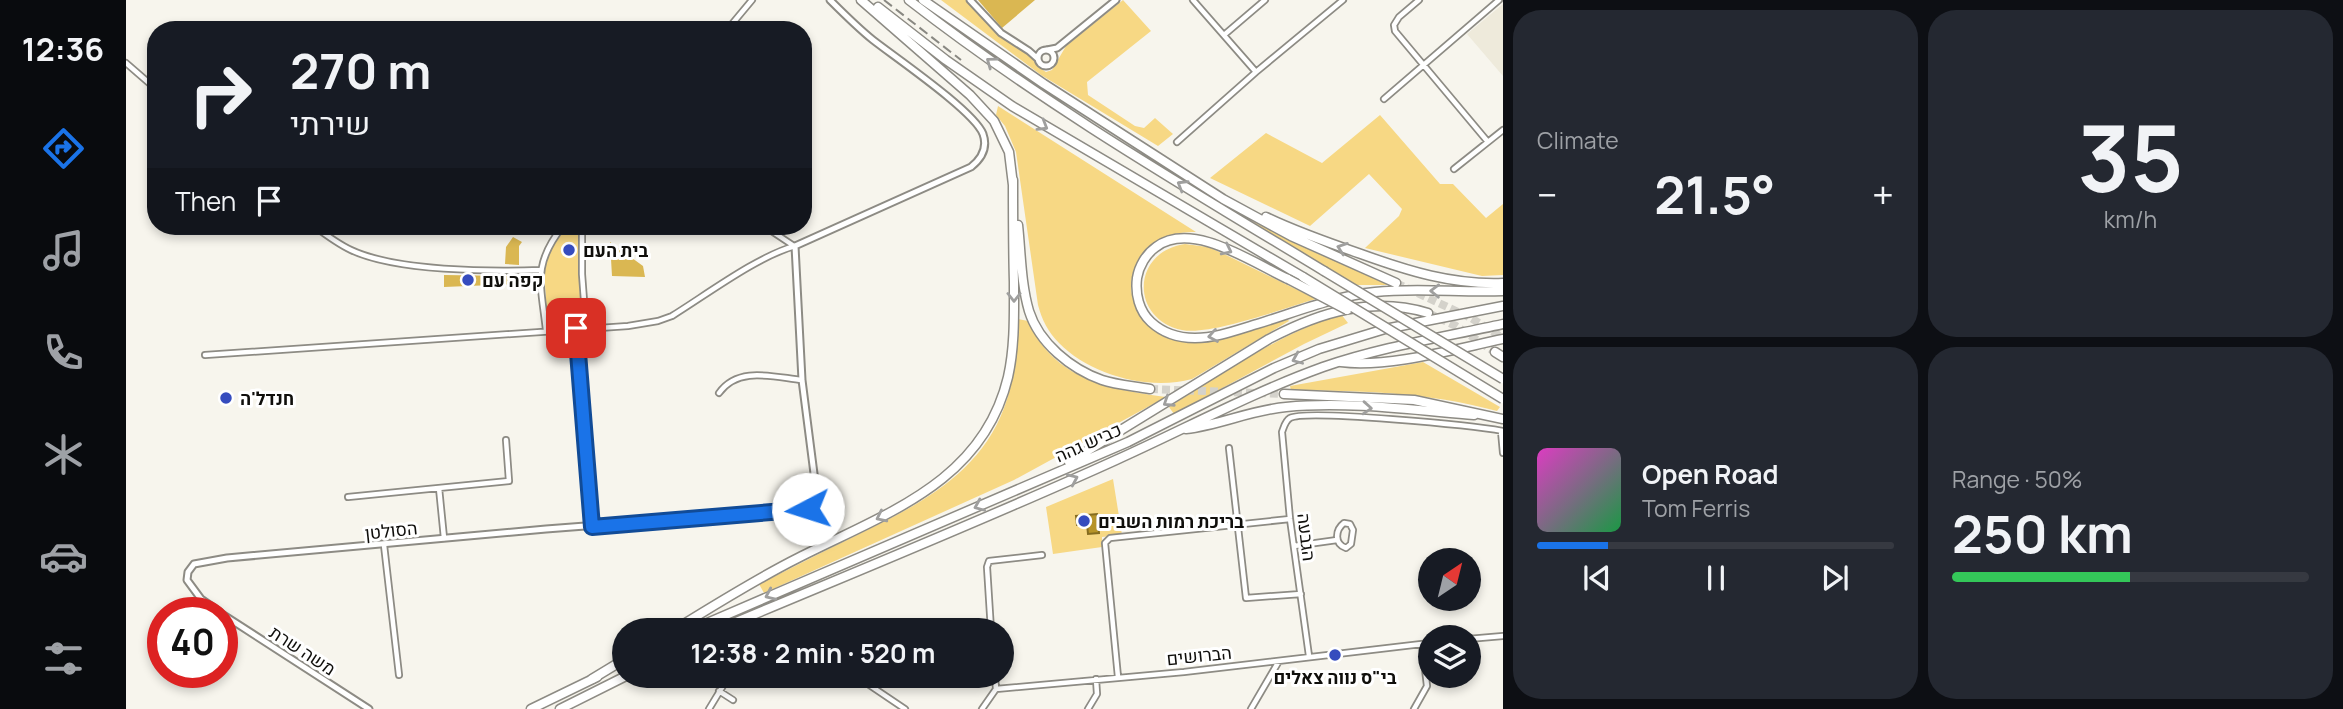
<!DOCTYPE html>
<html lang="en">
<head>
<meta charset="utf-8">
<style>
  :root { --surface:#171b24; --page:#242831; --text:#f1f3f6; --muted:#9ea1a6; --line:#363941; --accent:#1a73e8 }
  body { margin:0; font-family:Manrope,Heebo,sans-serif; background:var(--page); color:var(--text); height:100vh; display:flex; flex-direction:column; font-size:26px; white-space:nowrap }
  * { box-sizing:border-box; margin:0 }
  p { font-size:23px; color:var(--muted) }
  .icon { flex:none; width:38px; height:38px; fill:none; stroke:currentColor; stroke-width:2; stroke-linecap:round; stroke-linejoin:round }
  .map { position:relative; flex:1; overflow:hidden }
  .side { display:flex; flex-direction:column; gap:10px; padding:10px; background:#0d0f14; width:840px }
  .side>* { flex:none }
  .guide { position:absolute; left:21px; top:21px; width:665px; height:214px; border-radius:28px; box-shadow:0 4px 10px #0003; background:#171b24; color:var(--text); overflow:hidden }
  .needle { width:46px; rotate:35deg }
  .buttons { position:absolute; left:1292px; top:548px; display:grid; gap:14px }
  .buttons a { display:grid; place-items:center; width:63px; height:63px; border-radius:50%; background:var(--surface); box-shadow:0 4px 10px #0003; font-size:35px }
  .speed { position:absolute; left:21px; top:597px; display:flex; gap:14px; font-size:35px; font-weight:700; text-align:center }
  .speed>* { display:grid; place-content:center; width:91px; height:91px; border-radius:50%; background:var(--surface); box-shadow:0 4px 10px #0003; line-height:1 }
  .speed .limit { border:10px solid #d22; background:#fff; color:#111 }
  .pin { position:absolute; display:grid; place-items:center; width:60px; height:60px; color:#fff; margin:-30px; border-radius:14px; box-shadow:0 4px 10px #0006 }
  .me { position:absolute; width:77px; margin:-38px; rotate:265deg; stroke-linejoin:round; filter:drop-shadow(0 0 5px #0008) }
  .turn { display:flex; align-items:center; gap:24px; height:147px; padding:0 28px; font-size:32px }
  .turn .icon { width:91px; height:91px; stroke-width:2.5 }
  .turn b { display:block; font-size:49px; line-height:60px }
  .then { display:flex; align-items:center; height:66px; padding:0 28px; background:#0003; gap:14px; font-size:26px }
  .big { font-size:52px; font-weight:700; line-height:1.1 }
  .side .tile { flex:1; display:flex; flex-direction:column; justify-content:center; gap:10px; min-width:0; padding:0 24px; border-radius:28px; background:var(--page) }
  .side .dial { align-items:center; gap:0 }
  .dial b { font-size:91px; line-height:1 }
  .song { display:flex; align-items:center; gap:21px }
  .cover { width:84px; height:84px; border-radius:10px; background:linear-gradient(135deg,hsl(310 70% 55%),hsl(140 70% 35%)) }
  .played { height:7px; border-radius:4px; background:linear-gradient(90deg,var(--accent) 20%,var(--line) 20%) }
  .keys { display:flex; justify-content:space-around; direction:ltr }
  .heat { display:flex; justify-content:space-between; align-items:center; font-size:38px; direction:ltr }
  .charge { height:10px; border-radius:5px; background:linear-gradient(90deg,#34c759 50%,var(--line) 0) }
  .side .tiles { flex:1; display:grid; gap:10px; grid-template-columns:repeat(2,1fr) }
  .trip { position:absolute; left:486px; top:618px; width:402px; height:70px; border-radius:35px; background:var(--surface); box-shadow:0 4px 10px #0003; font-weight:700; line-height:70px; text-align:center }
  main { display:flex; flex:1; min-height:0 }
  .dock { display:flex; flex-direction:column; width:126px; justify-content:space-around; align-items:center; background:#090b0e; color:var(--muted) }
  .dock .icon { width:49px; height:49px }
  .dock .active { color:var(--accent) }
  .dock b { font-size:32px; color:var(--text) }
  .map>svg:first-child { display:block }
  .built { fill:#eeeadb }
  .green { fill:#f7d884 }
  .forest { fill:#dab752 }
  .water { fill:#b79429; stroke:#856c20; stroke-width:2 }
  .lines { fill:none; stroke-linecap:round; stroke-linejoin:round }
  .trunk-tunnel { stroke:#d4d2cb; stroke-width:8; stroke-dasharray:8 4; stroke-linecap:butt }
  .motorway-tunnel { stroke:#d4d2cb; stroke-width:8; stroke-dasharray:8 4; stroke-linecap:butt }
  .minor-casing { stroke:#8d8b84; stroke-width:8 }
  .tertiary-casing { stroke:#8d8b84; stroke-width:9 }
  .trunk-casing { stroke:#8d8b84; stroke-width:11 }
  .motorway-casing { stroke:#8d8b84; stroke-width:11 }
  .minor { stroke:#fff; stroke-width:4.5 }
  .tertiary { stroke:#fff; stroke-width:5 }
  .trunk { stroke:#fff; stroke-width:8 }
  .motorway { stroke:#fff; stroke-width:8 }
  .rail { stroke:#898882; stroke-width:2; stroke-dasharray:10 5; stroke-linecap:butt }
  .motorway-bridge-casing { stroke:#8d8b84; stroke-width:11; stroke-linecap:butt }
  .motorway-bridge { stroke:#fff; stroke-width:8 }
  .oneway { stroke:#9f9f9e }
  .route-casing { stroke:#114b97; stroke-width:18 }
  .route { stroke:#1a73e8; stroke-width:12 }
  .poi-dot { fill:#364cbe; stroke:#fff; stroke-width:2.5 }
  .labels { text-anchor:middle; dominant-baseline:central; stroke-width:6; stroke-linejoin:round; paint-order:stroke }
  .poi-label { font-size:18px; font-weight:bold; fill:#100f0c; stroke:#fff; text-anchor:start }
  .street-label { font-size:18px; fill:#100f0c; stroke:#fff }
</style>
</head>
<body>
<main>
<nav class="dock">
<b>12:36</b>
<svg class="icon active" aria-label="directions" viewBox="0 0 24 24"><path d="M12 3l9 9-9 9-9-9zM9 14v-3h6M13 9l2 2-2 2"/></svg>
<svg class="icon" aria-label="music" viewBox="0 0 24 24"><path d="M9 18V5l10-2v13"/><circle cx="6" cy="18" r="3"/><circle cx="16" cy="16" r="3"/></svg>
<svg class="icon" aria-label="phone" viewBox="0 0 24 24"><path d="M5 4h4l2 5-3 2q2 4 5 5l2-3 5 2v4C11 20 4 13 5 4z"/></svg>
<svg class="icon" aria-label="climate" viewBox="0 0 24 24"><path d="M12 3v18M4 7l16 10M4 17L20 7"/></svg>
<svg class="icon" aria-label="car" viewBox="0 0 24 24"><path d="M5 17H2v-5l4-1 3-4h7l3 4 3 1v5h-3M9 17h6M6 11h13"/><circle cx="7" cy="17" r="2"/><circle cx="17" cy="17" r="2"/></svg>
<svg class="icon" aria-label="filters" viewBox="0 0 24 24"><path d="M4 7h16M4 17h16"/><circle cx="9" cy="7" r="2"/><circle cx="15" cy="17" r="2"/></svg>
</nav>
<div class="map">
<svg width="1377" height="709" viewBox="0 0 1377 709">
  <rect width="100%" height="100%" fill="#f7f5ed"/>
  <path class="built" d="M1377,4V76L1341,34Z"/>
  <path class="green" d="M815,0H841L881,40L902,52L912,67L920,72L926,70L940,46L997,0L1025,31L961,82L962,95L1009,126L1018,128L1029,118L1047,134L1032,146L915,75Z
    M872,106L1070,232C1059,232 1049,233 1039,237C1010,248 995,285 1013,312C1018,320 1026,325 1033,330C1044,337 1058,344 1073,343C1103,341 1131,328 1159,316L1163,321L1066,379C1023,391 964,375 933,343C922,332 916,320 912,305L890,152L879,126L870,115Z
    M1254,115L1314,184H1327L1360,218L1377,204V275L1356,276L1239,248L1273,216L1276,209L1243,174L1184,226L1084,178L1140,133L1196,163Z
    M1120,218L1188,252L1268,285H1229Z
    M441,226H452L457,325L422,327L418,271L421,255Z
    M1059,244L1082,247L1098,254L1190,299C1158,308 1085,336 1056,330C1004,319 1005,252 1059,244Z
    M1215,314L1222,323L1178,344L1048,414L1043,407C1099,372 1151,335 1215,314Z
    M892,319L902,321C929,380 982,389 1040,397L888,480L638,593L633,584C662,570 690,555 719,541C782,510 852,479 878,408C889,379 891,349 892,319Z
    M1297,362L1374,407L1371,411C1301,392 1236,391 1165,390L1164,386Z
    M987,479L996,535L976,537V547L927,554L920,507Z"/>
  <path class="forest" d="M852,0H909L876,28Z
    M387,237L396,242L393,246V265L379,264L380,247Z
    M484,242L517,266L519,277L486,276Z
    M318,275L387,276L388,284L318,287Z"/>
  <path class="water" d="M971,514L973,533L962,534L961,524L951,525L950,516Z"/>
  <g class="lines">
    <path class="trunk-tunnel" d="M1302,313L1330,326L1369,352"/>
    <path class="motorway-tunnel" d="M1270,283L1345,318L1377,338
      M1024,389L1158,394"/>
    <defs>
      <path id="minor" d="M1067,0L1130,72
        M1293,0L1273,17L1268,25L1269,31L1362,142
        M601,30L626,0
        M1098,35L1139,0
        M0,63L30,89
        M1258,99L1373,0
        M1051,142L1130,72L1217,0
        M1328,169L1377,130
        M188,226C200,235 212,244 225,250C269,271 365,272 415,270
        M456,226V274L460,327
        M638,226L668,246
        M450,328L466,526
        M420,330C415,284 406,265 437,226
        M79,355L502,326L532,321L546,316C580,295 632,256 669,246
        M593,393C612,366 647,377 676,380
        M1375,431L1377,453
        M1103,448L1120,598L1175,594
        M313,488L318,538
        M222,497L383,481L380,440
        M1218,523L1224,524L1227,530L1225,544L1220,548C1208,544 1209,530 1218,523Z
        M258,545L273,675
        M1168,546L1211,540
        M633,630C645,618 653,622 665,630
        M865,630L861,567L863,561L916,555
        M1342,639L1377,636
        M1183,656L1164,519L1156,432C1158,427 1159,421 1164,418C1181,409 1350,426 1377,431
        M730,676L779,709
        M869,676L870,689
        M992,677L979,543L984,538L1164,519
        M593,691L607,700
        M583,709L603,676
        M856,709L870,689L1058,672L1304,643
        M962,709L971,694L970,679
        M1125,709L1153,661
        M1288,709L1301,686L1296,644"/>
      <path id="tertiary" d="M844,0L875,33L903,51L912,59
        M912 58a8 8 0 1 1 16 0a8 8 0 1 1-16 0Z
        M921,50L931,48L990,0
        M94,612L75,599L61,580L62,572L68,564L101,558L420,529L682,509L689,505L691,497L676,380L669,246L845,167C855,159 862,148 857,134C848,111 770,58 747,40C732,28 718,14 704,0
        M96,614L243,709"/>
      <path id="trunk" d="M1369,352L1377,357
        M1060,429C1094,425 1125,410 1160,407C1220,401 1288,410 1348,415
        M943,462L1143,339C1194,312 1246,296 1302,313
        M565,630L1002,442L1148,368L1193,349L1259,329L1377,306
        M591,630C724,574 858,520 990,460C1059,429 1125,393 1197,367C1255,347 1318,337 1377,324
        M405,709L471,677
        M434,709L500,676"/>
      <path id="motorway" d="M735,0L844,95L868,121L883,152L887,185
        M783,0C914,102 1056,185 1198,271
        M797,0L918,84L1097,199L1165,236L1270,283
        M752,7L820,60L886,106L1177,277
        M1140,217C1171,232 1203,243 1235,254C1282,271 1327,285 1377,283
        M892,225C895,253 895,284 903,311C913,343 945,369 976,380C991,385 1008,386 1024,389
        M1162,279C1127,263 1066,220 1030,247C1020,254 1013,266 1011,278C1009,294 1013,311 1025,322C1037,333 1053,338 1069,338C1090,338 1111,330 1131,324C1170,312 1209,296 1249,292C1292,287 1335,293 1377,291
        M1215,362C1262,368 1329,349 1377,339
        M1158,394L1288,400L1377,419
        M548,630C589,605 630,579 672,558C758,514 857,483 882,377C889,346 888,313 888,282C887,248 887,214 887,180
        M466,679L499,659"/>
    </defs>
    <use href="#minor" class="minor-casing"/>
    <use href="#tertiary" class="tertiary-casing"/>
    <use href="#trunk" class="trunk-casing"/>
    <use href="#motorway" class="motorway-casing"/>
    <use href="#minor" class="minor"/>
    <use href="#tertiary" class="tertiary"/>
    <use href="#trunk" class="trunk"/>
    <use href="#motorway" class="motorway"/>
    <path class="rail" d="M758,0L835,60"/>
    <defs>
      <path id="motorway-bridge" d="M1198,271L1377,379
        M1177,277L1377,399
        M1162,279L1221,310"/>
    </defs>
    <use href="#motorway-bridge" class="motorway-bridge-casing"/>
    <use href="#motorway-bridge" class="motorway-bridge"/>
  </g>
  <defs><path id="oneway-chevron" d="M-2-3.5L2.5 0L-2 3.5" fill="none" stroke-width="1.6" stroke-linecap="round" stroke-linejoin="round" transform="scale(1.75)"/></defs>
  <g class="oneway">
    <use href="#oneway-chevron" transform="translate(865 62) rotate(-144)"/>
    <use href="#oneway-chevron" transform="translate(917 126) rotate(31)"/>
    <use href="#oneway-chevron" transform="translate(1056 185) rotate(-149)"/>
    <use href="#oneway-chevron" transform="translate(1216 248) rotate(-161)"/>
    <use href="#oneway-chevron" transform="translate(1101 250) rotate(26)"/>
    <use href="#oneway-chevron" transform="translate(1309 291) rotate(-179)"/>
    <use href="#oneway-chevron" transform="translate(888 297) rotate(90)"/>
    <use href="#oneway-chevron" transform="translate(1087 336) rotate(170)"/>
    <use href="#oneway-chevron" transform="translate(1171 359) rotate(157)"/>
    <use href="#oneway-chevron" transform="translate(1042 402) rotate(147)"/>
    <use href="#oneway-chevron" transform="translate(1241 408) rotate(4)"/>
    <use href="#oneway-chevron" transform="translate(947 479) rotate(-24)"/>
    <use href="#oneway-chevron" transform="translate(853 506) rotate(157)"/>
    <use href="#oneway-chevron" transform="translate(755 517) rotate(154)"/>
    <use href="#oneway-chevron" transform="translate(644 595) rotate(156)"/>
  </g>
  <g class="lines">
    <defs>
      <path id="route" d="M450,328L466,527L682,509"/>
    </defs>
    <use href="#route" class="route-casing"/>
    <use href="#route" class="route"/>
  </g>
  <g class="poi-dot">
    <circle cx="443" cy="250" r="7"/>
    <circle cx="342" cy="280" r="7"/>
    <circle cx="100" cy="398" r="7"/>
    <circle cx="958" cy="521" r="7"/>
    <circle cx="1209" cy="655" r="7"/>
  </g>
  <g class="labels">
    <g class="poi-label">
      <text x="457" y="250">בית העם</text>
      <text x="356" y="280">קפה עם</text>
      <text x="114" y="398">חנדל'ה</text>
      <text x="972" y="521">בריכת רמות השבים</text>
      <text x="1209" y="677" text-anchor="middle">בי"ס נווה צאלים</text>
    </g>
    <g class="street-label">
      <text transform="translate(962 442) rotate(-24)">כביש גהה</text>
      <text transform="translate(265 530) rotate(-6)">הסולטן</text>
      <text transform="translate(1181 537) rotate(83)">הגבעה</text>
      <text transform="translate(177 650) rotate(33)">משה שרת</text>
      <text transform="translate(1073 655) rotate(-6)">הברושים</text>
    </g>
  </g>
</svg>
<div class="buttons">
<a><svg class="needle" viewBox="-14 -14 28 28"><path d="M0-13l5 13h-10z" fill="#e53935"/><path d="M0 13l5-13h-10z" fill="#9ea1a6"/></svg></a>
<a><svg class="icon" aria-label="layers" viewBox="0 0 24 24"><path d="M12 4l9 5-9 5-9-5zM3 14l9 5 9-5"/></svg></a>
</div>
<div class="speed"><div class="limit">40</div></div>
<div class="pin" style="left:450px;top:328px;background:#d93025"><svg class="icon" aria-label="arrive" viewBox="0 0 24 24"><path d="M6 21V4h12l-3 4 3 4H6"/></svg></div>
<svg class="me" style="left:682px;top:509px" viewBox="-20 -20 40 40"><circle r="19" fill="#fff"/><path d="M0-13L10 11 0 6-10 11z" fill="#1a73e8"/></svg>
<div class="trip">12:38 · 2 min · 520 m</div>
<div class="guide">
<div class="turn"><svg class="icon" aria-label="right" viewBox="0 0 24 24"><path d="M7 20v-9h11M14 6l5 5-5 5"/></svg><div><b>270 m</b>שירתי</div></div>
<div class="then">Then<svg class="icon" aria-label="arrive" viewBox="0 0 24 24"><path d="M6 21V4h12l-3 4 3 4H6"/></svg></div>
</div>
</div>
<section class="side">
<div class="tiles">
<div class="tile"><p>Climate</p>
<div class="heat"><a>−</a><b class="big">21.5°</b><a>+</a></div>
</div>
<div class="tile dial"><b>35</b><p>km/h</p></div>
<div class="tile">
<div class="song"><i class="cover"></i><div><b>Open Road</b><p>Tom Ferris</p></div></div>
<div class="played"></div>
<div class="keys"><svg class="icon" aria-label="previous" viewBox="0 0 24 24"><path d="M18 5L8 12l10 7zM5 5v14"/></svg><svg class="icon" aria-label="pause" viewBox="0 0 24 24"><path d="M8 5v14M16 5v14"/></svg><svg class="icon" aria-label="next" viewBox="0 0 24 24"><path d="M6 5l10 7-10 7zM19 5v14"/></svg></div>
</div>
<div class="tile"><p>Range · 50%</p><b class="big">250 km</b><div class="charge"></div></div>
</div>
</section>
</main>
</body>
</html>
